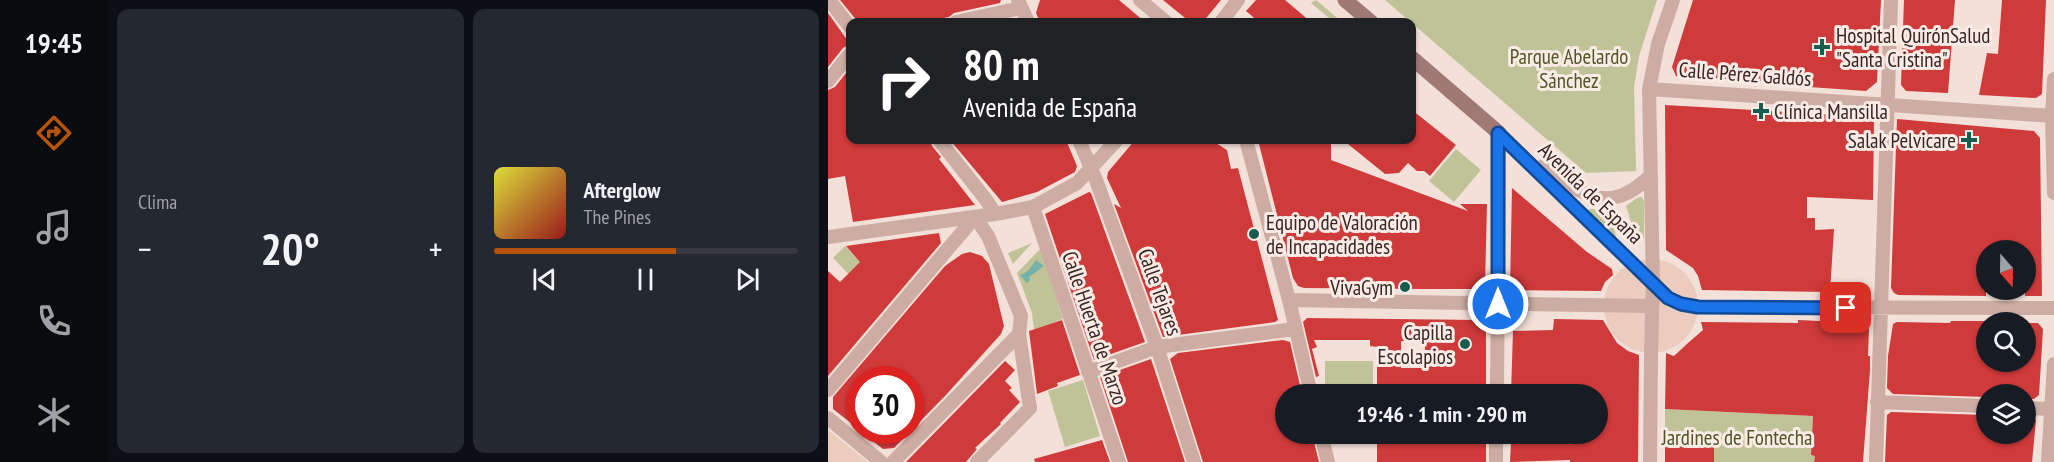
<!DOCTYPE html>
<html lang="es">
<head>
<meta charset="utf-8">
<style>
  :root { --surface:#171b24; --page:#242831; --text:#f1f3f6; --muted:#9ea1a6; --line:#363941; --accent:#b45309 }
  body { margin:0; font-family:"PT Sans Narrow",sans-serif; background:var(--page); color:var(--text); height:100vh; display:flex; flex-direction:column; font-size:22px; white-space:nowrap }
  * { box-sizing:border-box; margin:0 }
  p { font-size:20px; color:var(--muted) }
  .icon { flex:none; width:33px; height:33px; fill:none; stroke:currentColor; stroke-width:2; stroke-linecap:round; stroke-linejoin:round }
  .map { position:relative; flex:1; overflow:hidden }
  .side { display:flex; flex-direction:column; gap:9px; padding:9px; background:#0d0f14; width:720px }
  .side>* { flex:none }
  .hud { position:absolute; left:18px; top:18px; width:570px; height:126px; border-radius:12px; box-shadow:0 2px 4px #0004; background:#202124; color:#fff; overflow:hidden }
  .needle { width:39px; rotate:160deg }
  .buttons { position:absolute; left:1148px; top:240px; display:grid; gap:12px }
  .buttons a { display:grid; place-items:center; width:60px; height:60px; border-radius:50%; background:var(--surface); box-shadow:0 2px 4px #0004; font-size:30px }
  .speed { position:absolute; left:18px; top:366px; display:flex; gap:12px; font-size:30px; font-weight:700; text-align:center }
  .speed>* { display:grid; place-content:center; width:78px; height:78px; border-radius:50%; background:var(--surface); box-shadow:0 2px 4px #0004; line-height:1 }
  .speed .limit { border:9px solid #d22; background:#fff; color:#111 }
  .pin { position:absolute; display:grid; place-items:center; width:51px; height:51px; color:#fff; margin:-26px; border-radius:12px; box-shadow:0 3px 9px #0006 }
  .me { position:absolute; width:66px; margin:-33px; rotate:0deg; stroke-linejoin:round; filter:drop-shadow(0 0 4px #0008) }
  .turn { display:flex; align-items:center; gap:21px; height:126px; padding:0 18px; font-size:27px }
  .turn .icon { width:78px; height:78px; stroke-width:2.5 }
  .turn b { display:block; font-size:42px; line-height:51px }
  .big { font-size:45px; font-weight:800; line-height:1.1 }
  .side .widget { flex:1; display:flex; flex-direction:column; justify-content:center; gap:9px; min-width:0; padding:0 21px; border-radius:12px; background:var(--page) }
  .song { display:flex; align-items:center; gap:18px }
  .cover { width:72px; height:72px; border-radius:9px; background:linear-gradient(135deg,hsl(60 70% 55%),hsl(0 70% 35%)) }
  .played { height:6px; border-radius:3px; background:linear-gradient(90deg,var(--accent) 60%,var(--line) 60%) }
  .keys { display:flex; justify-content:space-around; direction:ltr }
  .heat { display:flex; justify-content:space-between; align-items:center; font-size:33px; direction:ltr }
  .side .tiles { flex:1; display:grid; gap:9px; grid-template-columns:repeat(2,1fr) }
  .trip { position:absolute; left:447px; top:384px; width:333px; height:60px; border-radius:30px; background:var(--surface); box-shadow:0 2px 4px #0004; font-weight:800; line-height:60px; text-align:center }
  main { display:flex; flex:1; min-height:0 }
  .tabs { display:flex; flex-direction:column; width:108px; justify-content:space-around; align-items:center; background:#090b0e; color:var(--muted) }
  .tabs .icon { width:42px; height:42px }
  .tabs .current { color:var(--accent) }
  .tabs b { font-size:27px; color:var(--text) }
  .map>svg:first-child { display:block }
  .green { fill:#bfc397 }
  .plaza { fill:#ecccbe }
  .water { fill:#75b2a6 }
  .building { fill:#cf3a3b; fill-rule:evenodd }
  .lines { fill:none; stroke-linecap:round; stroke-linejoin:round }
  .street { stroke:#ccaca3; stroke-width:14 }
  .secondary { stroke:#a07974; stroke-width:15 }
  .route-casing { stroke:#114b97; stroke-width:15 }
  .route { stroke:#1a73e8; stroke-width:10 }
  .poi-dot { fill:#185b4f; stroke:#faebe5; stroke-width:2 }
  .labels { text-anchor:middle; dominant-baseline:central; stroke-width:6; stroke-linejoin:round; paint-order:stroke }
  .poi-label { font-size:21px; fill:#362726; stroke:#faebe5; text-anchor:start }
  .park-label { font-size:21px; fill:#515628; stroke:#faebe5 }
  .street-label { font-size:21px; fill:#362726; stroke:#faebe5 }
</style>
</head>
<body>
<main>
<nav class="tabs">
<b>19:45</b>
<svg class="icon current" aria-label="directions" viewBox="0 0 24 24"><path d="M12 3l9 9-9 9-9-9zM9 14v-3h6M13 9l2 2-2 2"/></svg>
<svg class="icon" aria-label="music" viewBox="0 0 24 24"><path d="M9 18V5l10-2v13"/><circle cx="6" cy="18" r="3"/><circle cx="16" cy="16" r="3"/></svg>
<svg class="icon" aria-label="phone" viewBox="0 0 24 24"><path d="M5 4h4l2 5-3 2q2 4 5 5l2-3 5 2v4C11 20 4 13 5 4z"/></svg>
<svg class="icon" aria-label="climate" viewBox="0 0 24 24"><path d="M12 3v18M4 7l16 10M4 17L20 7"/></svg>
</nav>
<section class="side">
<div class="tiles">
<div class="widget"><p>Clima</p>
<div class="heat"><a>−</a><b class="big">20°</b><a>+</a></div>
</div>
<div class="widget">
<div class="song"><i class="cover"></i><div><b>Afterglow</b><p>The Pines</p></div></div>
<div class="played"></div>
<div class="keys"><svg class="icon" aria-label="previous" viewBox="0 0 24 24"><path d="M18 5L8 12l10 7zM5 5v14"/></svg><svg class="icon" aria-label="pause" viewBox="0 0 24 24"><path d="M8 5v14M16 5v14"/></svg><svg class="icon" aria-label="next" viewBox="0 0 24 24"><path d="M6 5l10 7-10 7zM19 5v14"/></svg></div>
</div>
</div>
</section>
<div class="map">
<svg width="1226" height="462" viewBox="0 0 1226 462">
  <rect width="100%" height="100%" fill="#f3e0d8"/>
  <path class="green" d="M488,0L514,22H506L483,3Z
    M557,0H829L811,56L806,87L808,171L758,173Z
    M628,149L653,170L626,202L601,181Z
    M814,197L816,202V238L808,237L798,206L809,198Z
    M763,209L782,211L789,241L761,214L760,210Z
    M204,243L185,264L180,253Z
    M17,246L46,276L34,288L5,258Z
    M213,248L235,319L206,330L204,313L189,273Z
    M497,361H545V391H497Z
    M255,380L272,436L237,447L220,391Z
    M837,409L985,416L983,455L987,456L986,462H886V447L883,442L837,441Z"/>
  <path class="plaza" d="M776 306a47 47 0 1 1 94 0a47 47 0 1 1-94 0Z
    M0,430L40,462H0Z"/>
  <path class="water" d="M208,260L216,266L201,277L202,280L199,283L192,275C201,272 203,267 208,260Z"/>
  <path class="building" d="M12,0H173L172,3L126,13L121,17L96,22H30Z
    M212,0H291L317,22H212L208,13Z
    M335,0H393L375,22H362Z
    M428,0H457L483,22H431L418,11Z
    M865,0H1053L1049,82L1038,91L953,85L954,82L848,76L844,67Z
    M1076,0H1127L1120,93L1078,91L1073,85Z
    M1174,0H1218L1214,94L1208,98L1151,95L1159,53L1170,54Z
    M0,13L22,44L15,48L0,67Z
    M22,68V140H102L104,146L113,157L111,159L147,205L25,222L17,176L0,179V90L7,87Z
    M837,105L1046,117L1045,200L979,197V218H987V230L1006,229L1002,292L874,290L870,276L865,268L838,250Z
    M584,110L628,145L602,176L596,171H589L580,163L571,173L557,174L515,140H584Z
    M1069,119L1206,131L1212,138L1214,296H1197V250H1158V296L1070,295L1066,293L1063,288Z
    M122,140H238L249,166L247,172L209,192L174,202Z
    M307,140H383L399,150L403,169L410,168L450,320L447,322L335,337L286,204L293,208L279,178L280,172Z
    M430,140H503V160L640,211L632,204H659L657,285L654,289H597L476,288L470,286L465,278Z
    M684,188L759,252L784,269L785,275L777,282L773,291L682,290Z
    M261,192L263,193L317,342L266,360L217,214Z
    M111,233L113,243L0,376V271L12,282L32,262L18,246Z
    M142,252L154,256L161,264L176,326L173,334L117,396L66,448L55,449L31,430H82V380H32V430L5,409V397L117,266L134,254Z
    M479,318L651,320L658,326V394H549V347L542,346V340H486L489,347L484,349L491,376L488,377L475,322ZM573,341H597V368H573Z
    M726,319L775,320L789,343L800,351L811,355L810,462H742V460L682,462L683,443L677,438V434H770V394H683L685,331L725,330Z
    M234,320L252,375L229,383L230,386L209,394L201,331Z
    M970,320L1035,323L1041,329L1040,356H1042V370L1035,462H986L987,456L983,455L985,416L837,409L838,353L846,356L860,343L875,330L873,322L970,323Z
    M1123,321H1158V362H1197V323H1210L1215,329L1211,395L1206,399H1197V394H1158V397L1065,394L1059,388L1060,356L1065,324L1069,322L1122,323Z
    M455,340L462,342L474,394H458V434H484L491,462H375L342,359L350,353Z
    M323,359L357,462H300L272,377Z
    M177,361L187,370L177,381L184,388L181,390L192,402L172,423L173,424L147,448L149,449L138,462H78Z
    M1063,412L1158,415V434H1197V419L1208,420L1204,462H1057L1059,415Z
    M549,434H658V462H549Z
    M274,440L282,462H207L206,459Z
    M867,440L881,442L886,447V462H837V441Z"/>
  <g class="lines">
    <path class="street" d="M1,0L22,27
      M190,0L200,22
      M312,0L338,22
      M128,22L193,8
      M393,22L410,0
      M1226,79L1224,116L1226,193
      M0,81L22,54
      M821,89L1226,116
      M671,133L840,298L853,304L870,307L1226,308
      M111,140L159,201L167,214
      M251,140L268,180L329,347L366,462
      M418,140L461,300L483,394
      M715,166C756,196 782,216 823,175
      M205,207L291,462
      M147,217L160,236L193,316L191,334L202,408L149,462
      M0,237L167,214L205,207L249,183L289,140
      M461,300L824,306
      M260,372L329,347L467,329
      M0,390L147,217
      M669,394L671,133
      M1049,402L1158,406
      M1197,408L1223,409
      M0,418L53,462
      M493,434L500,462
      M65,462L191,334
      M668,462V434
      M822,462L823,352L825,284L821,89L830,44L845,0
      M1048,462L1063,0
      M1220,462L1226,364"/>
    <path class="secondary" d="M517,0L543,22
      M584,58L671,133"/>
  </g>
  <g class="lines">
    <defs>
      <path id="route" d="M670,304V133L840,298L853,304L870,307L1018,308"/>
    </defs>
    <use href="#route" class="route-casing"/>
    <use href="#route" class="route"/>
  </g>
  <g class="poi-dot">
    <path d="M991 38h6v6h6v6h-6v6h-6v-6h-6v-6h6z"/>
    <path d="M930 102h6v6h6v6h-6v6h-6v-6h-6v-6h6z"/>
    <path d="M1138 131h6v6h6v6h-6v6h-6v-6h-6v-6h6z"/>
    <circle cx="426" cy="234" r="6"/>
    <circle cx="577" cy="287" r="6"/>
    <circle cx="637" cy="344" r="6"/>
  </g>
  <g class="labels">
    <g class="poi-label">
      <text x="1008" y="35">Hospital QuirónSalud<tspan x="1008" dy="24">"Santa Cristina"</tspan></text>
      <text x="946" y="111">Clínica Mansilla</text>
      <text x="1128" y="140" text-anchor="end">Salak Pelvicare</text>
      <text x="438" y="222">Equipo de Valoración<tspan x="438" dy="24">de Incapacidades</tspan></text>
      <text x="565" y="287" text-anchor="end">VivaGym</text>
      <text x="625" y="332" text-anchor="end">Capilla<tspan x="625" dy="24">Escolapios</tspan></text>
    </g>
    <g class="park-label">
      <text x="741" y="56">Parque Abelardo<tspan x="741" dy="24">Sánchez</tspan></text>
      <text x="909" y="437">Jardines de Fontecha</text>
    </g>
    <g class="street-label">
      <text transform="translate(917 74) rotate(4)">Calle Pérez Galdós</text>
      <text transform="translate(763 193) rotate(44)">Avenida de España</text>
      <text transform="translate(332 292) rotate(70)">Calle Tejares</text>
      <text transform="translate(267 328) rotate(71)">Calle Huerta de Marzo</text>
    </g>
  </g>
</svg>
<div class="buttons">
<a><svg class="needle" viewBox="-14 -14 28 28"><path d="M0-13l5 13h-10z" fill="#e53935"/><path d="M0 13l5-13h-10z" fill="#9ea1a6"/></svg></a>
<a><svg class="icon" aria-label="search" viewBox="0 0 24 24"><circle cx="10" cy="10" r="6"/><path d="M15 15l6 6"/></svg></a>
<a><svg class="icon" aria-label="layers" viewBox="0 0 24 24"><path d="M12 4l9 5-9 5-9-5zM3 14l9 5 9-5"/></svg></a>
</div>
<div class="speed"><div class="limit">30</div></div>
<div class="pin" style="left:1018px;top:308px;background:#d93025"><svg class="icon" aria-label="arrive" viewBox="0 0 24 24"><path d="M6 21V4h12l-3 4 3 4H6"/></svg></div>
<svg class="me" style="left:670px;top:304px" viewBox="-20 -20 40 40"><circle r="17" fill="#1a73e8" stroke="#fff" stroke-width="3"/><path d="M0-11L8 9 0 5-8 9z" fill="#fff"/></svg>
<div class="trip">19:46 · 1 min · 290 m</div>
<div class="hud">
<div class="turn"><svg class="icon" aria-label="right" viewBox="0 0 24 24"><path d="M7 20v-9h11M14 6l5 5-5 5"/></svg><div><b>80 m</b>Avenida de España</div></div>
</div>
</div>
</main>
</body>
</html>
